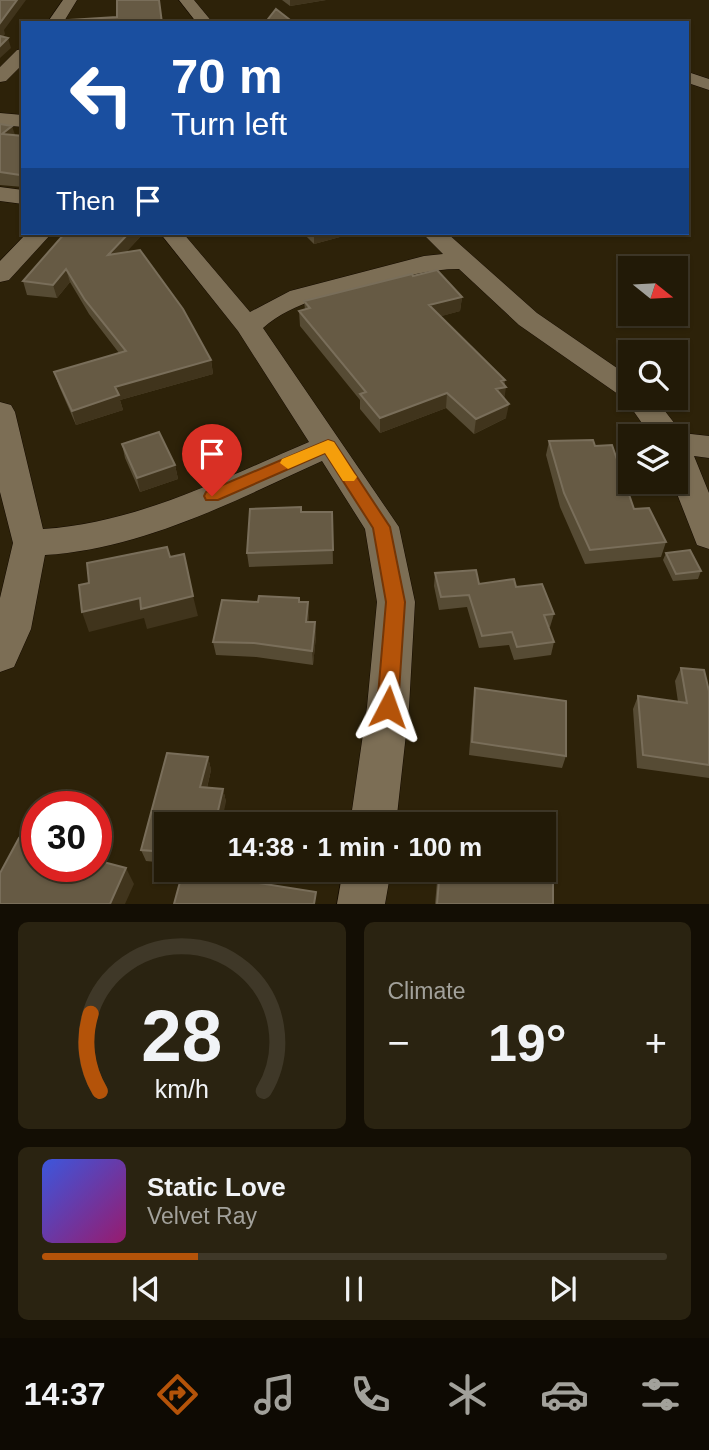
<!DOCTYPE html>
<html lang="en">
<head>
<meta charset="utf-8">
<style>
  :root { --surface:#221a07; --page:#2a2311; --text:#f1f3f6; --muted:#a2a19b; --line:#3f3828; --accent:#b45309 }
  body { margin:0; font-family:Arial,sans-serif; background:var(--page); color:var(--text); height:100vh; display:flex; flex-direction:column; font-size:26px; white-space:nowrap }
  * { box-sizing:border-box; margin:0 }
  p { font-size:23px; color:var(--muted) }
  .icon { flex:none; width:38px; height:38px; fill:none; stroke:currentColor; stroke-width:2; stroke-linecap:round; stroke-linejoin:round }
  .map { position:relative; height:904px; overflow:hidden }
  .details { display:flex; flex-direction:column; gap:18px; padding:18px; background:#130e04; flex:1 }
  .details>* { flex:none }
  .guide { position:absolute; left:21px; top:21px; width:668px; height:214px; border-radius:0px; box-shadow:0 2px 5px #0004,0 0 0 2px var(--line); background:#1a4fa0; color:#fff; overflow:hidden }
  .needle { width:46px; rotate:108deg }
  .controls { position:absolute; left:618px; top:256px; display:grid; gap:14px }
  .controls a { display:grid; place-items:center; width:70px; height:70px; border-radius:0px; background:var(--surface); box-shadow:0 2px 5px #0004,0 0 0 2px var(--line); font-size:35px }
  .speed { position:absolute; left:21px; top:791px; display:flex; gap:14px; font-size:35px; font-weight:700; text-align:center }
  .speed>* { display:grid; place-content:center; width:91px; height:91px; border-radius:50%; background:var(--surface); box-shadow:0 2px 5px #0004,0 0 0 2px var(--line); line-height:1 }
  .speed .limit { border:10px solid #d22; background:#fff; color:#111 }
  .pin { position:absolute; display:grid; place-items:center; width:60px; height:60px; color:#fff; margin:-72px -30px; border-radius:50% 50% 50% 0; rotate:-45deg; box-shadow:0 0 7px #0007 }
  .pin .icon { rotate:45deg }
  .me { position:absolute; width:77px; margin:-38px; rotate:4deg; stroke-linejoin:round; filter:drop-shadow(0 0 5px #0008) }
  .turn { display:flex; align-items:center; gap:24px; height:147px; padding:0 35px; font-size:32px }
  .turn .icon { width:91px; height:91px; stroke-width:2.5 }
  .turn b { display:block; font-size:49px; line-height:60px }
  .then { display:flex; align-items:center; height:66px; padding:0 35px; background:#0003; gap:14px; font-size:26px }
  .big { font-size:52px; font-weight:600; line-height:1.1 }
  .details .card { flex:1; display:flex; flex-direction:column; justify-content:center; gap:10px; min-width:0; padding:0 24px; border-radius:10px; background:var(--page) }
  .details .dial { align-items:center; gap:0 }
  .dial svg { height:182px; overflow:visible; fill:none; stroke:var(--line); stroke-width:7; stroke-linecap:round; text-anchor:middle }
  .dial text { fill:var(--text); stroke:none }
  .song { display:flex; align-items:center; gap:21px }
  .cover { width:84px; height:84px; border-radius:10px; background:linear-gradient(135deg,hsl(230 70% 55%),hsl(320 70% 35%)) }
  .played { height:7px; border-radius:4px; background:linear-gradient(90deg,var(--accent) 25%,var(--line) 25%) }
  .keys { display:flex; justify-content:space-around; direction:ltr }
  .heat { display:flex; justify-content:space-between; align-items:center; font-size:38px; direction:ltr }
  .details .tiles { flex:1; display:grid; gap:18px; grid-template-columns:1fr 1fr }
  .card:last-child { grid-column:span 2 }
  .trip { position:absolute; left:154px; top:812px; width:402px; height:70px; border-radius:0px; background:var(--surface); box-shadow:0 2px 5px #0004,0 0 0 2px var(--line); font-weight:600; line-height:70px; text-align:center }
  .dock { display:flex; height:112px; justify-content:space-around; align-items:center; background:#0e0a03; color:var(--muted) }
  .dock .icon { width:49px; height:49px }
  .dock .selected { color:var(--accent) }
  .dock b { font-size:32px; color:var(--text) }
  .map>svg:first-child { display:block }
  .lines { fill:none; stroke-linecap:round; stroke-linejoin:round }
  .minor-casing { stroke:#150b00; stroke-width:1 }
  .minor { fill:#7c6e55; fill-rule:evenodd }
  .wall { fill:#564b34 }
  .shaded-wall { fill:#40341c }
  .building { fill:#665a44; stroke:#796e5a; stroke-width:2 }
  .route { fill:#b45309; stroke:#753606; stroke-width:2 }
  .slow { fill:#f59e0b }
</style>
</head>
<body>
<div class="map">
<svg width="709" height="904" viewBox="0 0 709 904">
  <rect width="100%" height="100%" fill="#2d2209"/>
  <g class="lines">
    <defs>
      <path id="minor" d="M63,0H77L63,23H47Z
        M179,0H194L213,23H197Z
        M23,49V64L6,81L0,82V67L17,50Z
        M688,72L709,79V90L688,83Z
        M0,113L23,115V127L0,125Z
        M0,187L23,190V204L0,201Z
        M27,233H52L9,280L0,282V261Z
        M160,233H183L250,312L290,291L424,256L443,254L422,233H447L537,313L630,377V397H654L682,433L709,436V458L694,456L709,493V549L697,545L672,481H676V436H651L625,399L519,325L459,269C428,269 404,277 374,285C335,295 295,300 263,328L399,527L415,602L409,707L396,824H350L367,707L377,602L365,529L322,461C234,501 143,549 45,555L31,629L14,667L0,672V598L13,543L0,492V402L11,405L15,412L43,529C137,523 224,478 309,442L238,331Z
        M343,870H391L385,904H337Z"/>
    </defs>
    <use href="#minor" class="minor-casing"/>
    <use href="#minor" class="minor"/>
  </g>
  <path class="wall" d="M282,0H326L290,6Z
    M0,124L15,135L23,136V187L0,185Z
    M65,233H144L126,252L211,360L213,374L120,400L123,410L76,425L59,386L54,372L119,353L89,314L70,282L57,298L27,295L23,281Z
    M303,233H351V234L314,244Z
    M413,276L462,297L460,311L441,316L505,380L504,399L506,418L474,434L446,408L380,433L360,409V400L300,326L299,311L305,310L304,301Z
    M549,441L595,446L634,509L666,542L661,557L585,564L560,507L546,455Z
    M122,444L175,465L178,479L140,492L125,458Z
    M302,512H332L333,564L249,567L247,553Z
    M666,553L701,571L698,579L673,581L663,560Z
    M435,573L479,584L516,587L554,614L550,627H549L554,642L551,655L514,660L509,645L479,648L467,607L439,610L434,586Z
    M258,602H299L309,616L308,622H315L316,636L313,665L256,657L216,655L213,642Z
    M681,668L709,691V778L637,768L633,709L638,696L678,702L675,681Z
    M475,688L566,756L562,768L469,755L473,702Z
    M208,757L211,770L207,788L223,789L226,802L166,824V863L146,861L141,850Z
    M438,870H544L553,904H435Z"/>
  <path class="shaded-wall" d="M17,0H26L4,30L5,34L0,43V23Z
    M290,0H326L290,6Z
    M8,38L11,48L0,58V46Z
    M12,126L16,138L2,134Z
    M129,233H144L111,268L108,255Z
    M314,233H351V234L314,244Z
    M66,269L70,282L57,298L53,285Z
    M462,297L460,311L428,320L429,305Z
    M211,360L213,374L120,400L123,410L76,425L72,411L115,387Z
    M505,380L504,387H506L504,401L496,389L501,381Z
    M447,393L446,408L380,433V418Z
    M509,404L506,418L474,434L476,419Z
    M175,465L178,479L140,492L137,478Z
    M193,596L198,616L147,629L144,618L89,632L82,612L140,598Z
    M308,602L309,616L307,636L306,622Z
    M315,622L316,636L313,665L312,651Z
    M208,757L211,770L204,800L200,787Z
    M223,789L226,802L221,824H215Z
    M126,868L134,884L125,904H110Z"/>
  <path class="building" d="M0,0H17L0,23Z
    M117,0H159L162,23H68L69,20L117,17Z
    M276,9L294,23H265Z
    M0,36L8,38L0,46Z
    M0,124L12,126L2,134L23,136V180L20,175L0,172Z
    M65,233H129L108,255L140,250L183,309L211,360L115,387L119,395L72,411L54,372L126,351L85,300L66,269L53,285L23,281Z
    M437,270L462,297L429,305L505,380L501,381L506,387L496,389L509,404L476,419L447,393L380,418L360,394L366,392L299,311L310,308L304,301L412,274L413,276Z
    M159,432L175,465L137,478L122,444Z
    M593,440L595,446L612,445L634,509L649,508L666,542L590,550L564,493L549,441Z
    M301,507V512H332L333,550L247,553L250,509Z
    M167,547L170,557L184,554L193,596L141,609L140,598L82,612L79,585L89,583L87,563Z
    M690,550L701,571L676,574L666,553Z
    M476,570L479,584L514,579L516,587L542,584L554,614L544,615L554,642L517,647L512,632L482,636L469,595L441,597L435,573Z
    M259,596L299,598V602H308L306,622H315L312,651L254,643L213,642L222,600L258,602Z
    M681,668L704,670L709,691V765L643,755L638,696L687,703Z
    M475,688L566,701V756L472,742Z
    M167,753L208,757L200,787L223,789L215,824H166V852L141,850Z
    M19,838L37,843V866H96V860L126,868L110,904H0V873Z
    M544,848L553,849V904H437L440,870H544Z
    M183,871L316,892L314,904H174Z"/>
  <path class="route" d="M328,440L334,442L390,527L405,602L398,707L395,713L388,716L380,713L377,707L386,602L373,528L325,453L218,500H206L204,496L206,492Z"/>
  <path class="slow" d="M328,440L334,442L354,473L357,477L354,481H343L325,453L288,469L280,463L282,459Z"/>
</svg>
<div class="controls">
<a><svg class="needle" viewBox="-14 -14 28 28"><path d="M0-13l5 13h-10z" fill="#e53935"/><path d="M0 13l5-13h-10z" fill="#a2a19b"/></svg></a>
<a><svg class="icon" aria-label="search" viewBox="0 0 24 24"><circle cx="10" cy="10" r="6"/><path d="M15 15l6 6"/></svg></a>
<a><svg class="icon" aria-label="layers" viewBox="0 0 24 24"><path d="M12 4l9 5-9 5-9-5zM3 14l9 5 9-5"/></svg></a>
</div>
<div class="speed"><div class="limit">30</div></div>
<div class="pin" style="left:212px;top:496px;background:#d93025"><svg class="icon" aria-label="arrive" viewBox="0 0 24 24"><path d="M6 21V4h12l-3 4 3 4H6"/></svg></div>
<svg class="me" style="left:388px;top:707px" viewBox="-20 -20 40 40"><path d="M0-17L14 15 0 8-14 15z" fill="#b45309" stroke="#fff" stroke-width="4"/></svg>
<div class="trip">14:38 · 1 min · 100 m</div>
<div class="guide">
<div class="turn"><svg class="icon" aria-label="left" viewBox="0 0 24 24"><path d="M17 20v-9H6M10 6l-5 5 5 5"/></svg><div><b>70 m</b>Turn left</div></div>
<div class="then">Then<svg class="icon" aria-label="arrive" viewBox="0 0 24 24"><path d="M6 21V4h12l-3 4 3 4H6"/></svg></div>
</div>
</div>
<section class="details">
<div class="tiles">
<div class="card dial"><svg viewBox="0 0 100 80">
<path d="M14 69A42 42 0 1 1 86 69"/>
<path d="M14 69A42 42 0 0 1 10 35" stroke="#b45309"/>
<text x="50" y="56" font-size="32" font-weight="700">28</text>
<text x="50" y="72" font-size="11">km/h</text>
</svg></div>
<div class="card"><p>Climate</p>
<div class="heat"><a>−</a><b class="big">19°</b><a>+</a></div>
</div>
<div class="card">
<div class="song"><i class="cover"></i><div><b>Static Love</b><p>Velvet Ray</p></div></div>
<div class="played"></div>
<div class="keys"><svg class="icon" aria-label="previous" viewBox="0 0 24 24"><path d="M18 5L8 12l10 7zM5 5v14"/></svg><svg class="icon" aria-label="pause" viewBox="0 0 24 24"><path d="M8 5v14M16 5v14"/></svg><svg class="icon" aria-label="next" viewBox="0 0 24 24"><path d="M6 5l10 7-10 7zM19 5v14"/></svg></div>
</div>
</div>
</section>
<nav class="dock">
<b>14:37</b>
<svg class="icon selected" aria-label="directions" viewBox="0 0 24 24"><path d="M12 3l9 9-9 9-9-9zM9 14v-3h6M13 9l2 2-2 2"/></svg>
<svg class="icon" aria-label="music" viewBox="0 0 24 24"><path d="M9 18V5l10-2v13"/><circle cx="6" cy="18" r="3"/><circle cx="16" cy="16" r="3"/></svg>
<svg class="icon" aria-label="phone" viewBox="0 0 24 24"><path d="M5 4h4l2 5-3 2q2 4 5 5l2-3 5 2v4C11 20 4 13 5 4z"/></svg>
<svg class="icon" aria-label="climate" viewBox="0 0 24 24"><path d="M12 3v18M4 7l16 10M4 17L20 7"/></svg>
<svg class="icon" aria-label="car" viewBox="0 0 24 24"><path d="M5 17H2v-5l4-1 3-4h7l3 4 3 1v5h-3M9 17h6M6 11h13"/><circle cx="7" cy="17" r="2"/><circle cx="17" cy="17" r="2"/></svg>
<svg class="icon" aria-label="filters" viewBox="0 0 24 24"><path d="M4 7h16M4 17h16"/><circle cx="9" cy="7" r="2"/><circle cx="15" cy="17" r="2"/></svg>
</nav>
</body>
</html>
